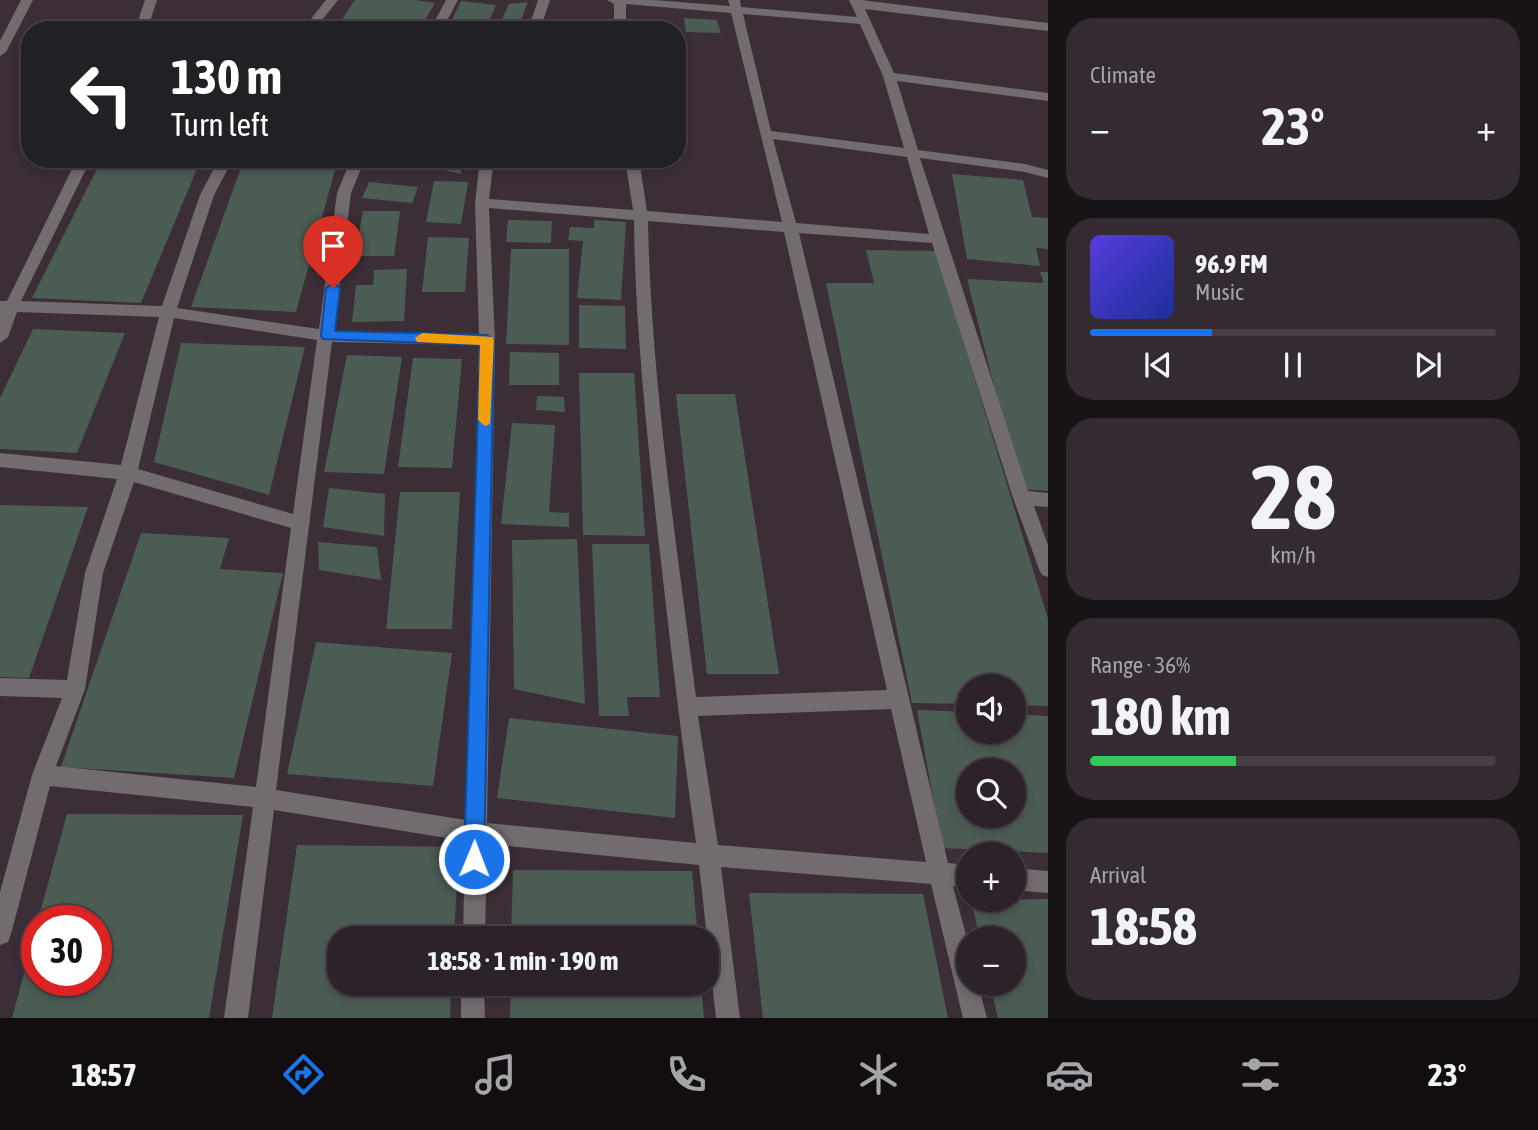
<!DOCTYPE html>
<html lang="en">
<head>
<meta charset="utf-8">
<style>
  :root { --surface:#2c2229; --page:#342a31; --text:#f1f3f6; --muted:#a6a4a8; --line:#483f46; --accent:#1a73e8 }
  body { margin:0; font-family:"Asap Condensed",sans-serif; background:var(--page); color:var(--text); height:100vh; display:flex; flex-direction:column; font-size:26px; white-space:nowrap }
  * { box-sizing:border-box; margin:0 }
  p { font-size:23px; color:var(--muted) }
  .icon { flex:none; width:38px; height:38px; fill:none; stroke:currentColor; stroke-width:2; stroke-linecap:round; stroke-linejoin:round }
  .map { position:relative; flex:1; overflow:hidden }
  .sheet { display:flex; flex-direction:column; gap:18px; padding:18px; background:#181317; width:490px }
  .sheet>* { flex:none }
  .hud { position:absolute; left:21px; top:21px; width:665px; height:147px; border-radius:28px; box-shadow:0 4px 10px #0003,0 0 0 2px var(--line); background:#202124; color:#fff; overflow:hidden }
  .controls { position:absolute; left:956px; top:674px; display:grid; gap:14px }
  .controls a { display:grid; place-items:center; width:70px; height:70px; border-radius:50%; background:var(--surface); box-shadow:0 4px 10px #0003,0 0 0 2px var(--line); font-size:35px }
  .speed { position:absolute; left:21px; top:905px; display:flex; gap:14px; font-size:35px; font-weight:700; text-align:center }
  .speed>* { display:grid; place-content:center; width:91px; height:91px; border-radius:50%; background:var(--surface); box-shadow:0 4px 10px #0003,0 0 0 2px var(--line); line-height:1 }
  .speed .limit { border:10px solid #d22; background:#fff; color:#111 }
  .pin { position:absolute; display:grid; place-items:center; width:60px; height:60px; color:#fff; margin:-72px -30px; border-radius:50% 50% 50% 0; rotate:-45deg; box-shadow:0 0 7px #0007 }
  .pin .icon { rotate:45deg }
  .me { position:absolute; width:77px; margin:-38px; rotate:1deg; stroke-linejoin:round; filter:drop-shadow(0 0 5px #0008) }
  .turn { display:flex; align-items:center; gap:24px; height:147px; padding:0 35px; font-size:32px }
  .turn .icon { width:91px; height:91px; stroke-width:2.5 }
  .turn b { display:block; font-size:49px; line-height:60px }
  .big { font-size:52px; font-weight:700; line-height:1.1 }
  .sheet .tile { flex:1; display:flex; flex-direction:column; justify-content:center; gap:10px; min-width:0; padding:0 24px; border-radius:28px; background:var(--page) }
  .sheet .dial { align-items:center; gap:0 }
  .dial b { font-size:91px; line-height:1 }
  .song { display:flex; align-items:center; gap:21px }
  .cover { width:84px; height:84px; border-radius:10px; background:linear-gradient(135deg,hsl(250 70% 55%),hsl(230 70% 35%)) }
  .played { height:7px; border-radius:4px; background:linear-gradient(90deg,var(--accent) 30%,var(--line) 30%) }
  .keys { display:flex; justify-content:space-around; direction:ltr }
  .heat { display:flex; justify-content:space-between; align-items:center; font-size:38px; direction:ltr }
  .charge { height:10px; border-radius:5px; background:linear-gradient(90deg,#34c759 36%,var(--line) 0) }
  .trip { position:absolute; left:327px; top:926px; width:392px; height:70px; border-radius:28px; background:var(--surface); box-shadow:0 4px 10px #0003,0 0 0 2px var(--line); font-weight:700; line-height:70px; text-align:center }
  .dock { display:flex; height:112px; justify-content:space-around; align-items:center; background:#120e10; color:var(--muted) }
  .dock .icon { width:49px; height:49px }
  .dock .active { color:var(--accent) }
  .dock b { font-size:32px; color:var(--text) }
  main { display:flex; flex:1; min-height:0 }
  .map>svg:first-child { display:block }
  .building { fill:#4b5c53; fill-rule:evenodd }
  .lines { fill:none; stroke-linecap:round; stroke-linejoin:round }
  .street { fill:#726b70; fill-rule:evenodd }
  .route { fill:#1a73e8; stroke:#114b97; stroke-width:2 }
  .slow { fill:#f59e0b }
</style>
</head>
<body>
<main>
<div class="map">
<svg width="1048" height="1018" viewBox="0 0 1048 1018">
  <rect width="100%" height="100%" fill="#3b2e37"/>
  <path class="building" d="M355,0H415L435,3L419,30H335Z
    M461,1L496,5L485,30H447Z
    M528,2L517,30H497L509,4Z
    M684,18L717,20L721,33L686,32Z
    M102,159H201L141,303L32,298Z
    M244,159H338L296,312L191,307Z
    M412,159H460L461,174L410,162Z
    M952,174L1023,180L1032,217L1048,218V249L1036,248L1040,266L967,259Z
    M434,181L468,182L461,224L426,222Z
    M369,182L418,187L412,203L362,198Z
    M363,211H400L394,256H355Z
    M508,220L552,221L551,243L506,242Z
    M594,220L626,222L621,300L577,298L583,241L568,240L570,227L594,228Z
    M428,237L469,238L465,292H422Z
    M511,249H569V345L506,344Z
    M866,250L936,251L1048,619V706L1013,705V686H968V704L912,703L826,283H874Z
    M407,269L404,321L352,322L356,285H373L374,270Z
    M1040,272H1048V491L1020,489L967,279L1044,283Z
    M579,305L625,306L626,349L579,348Z
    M33,329L125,333L77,453L0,449V398Z
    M181,343L305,347L269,495L154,462Z
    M510,352L559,353V385H509Z
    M347,355L402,357L384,474L324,472Z
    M413,358L462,359L452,468L398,467Z
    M579,373H634L645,536L583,535Z
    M676,394H735L779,674H707Z
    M537,396L564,397L565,412L536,410Z
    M512,423L555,425L549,512L569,513V527L501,524Z
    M329,488L385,494L384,536L323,527Z
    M400,492H460L452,629H386Z
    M0,505L88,507L29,678L0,677Z
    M141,533L229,538L220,569L283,573L234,778L61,767Z
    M577,539L585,704L514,689L512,540Z
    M318,542L377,547L381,580L319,570Z
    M592,544H649L660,697H627L629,716H599Z
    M316,642L452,653L433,786L287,774Z
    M917,710L968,712V732H1013V714L1048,716V853L942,848ZM968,770H1013V816H968Z
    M509,718L678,736L675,818L497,798Z
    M67,814L243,815L209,1018H12L36,929L37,980H96V920H38Z
    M297,845L459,847L454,938H340V984H451L450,1018H272Z
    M513,870L692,871L698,938H511Z
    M749,893L923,894L948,1018H763Z
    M1048,899V1018H998L990,984H1013V938H980L971,900Z
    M511,984H701L704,1018H510Z"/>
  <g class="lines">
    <path class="street" d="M21,0H33L6,52L0,56V41Z
      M145,0H157L147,30H135Z
      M326,0H338L314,30H302Z
      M446,0H458L442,30H430Z
      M538,0H550L540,30H528Z
      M607,0H654L730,6L728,0H740L741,7L857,17L849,0H861L1048,23V31L865,9L894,73L1048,93V101L897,81L918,150L1025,164L1048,170V178L1025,172L920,158L1028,491L1048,493V507L1034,506L1048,545V577L1042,575L1039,569L1013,498L932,243L799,233L948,863L968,865V887L953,886L968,943V984H978L987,1018H963L931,884L721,867L740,1018H716L699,865L487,844L485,938H463L465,841L274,810L248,1018H224L253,807L50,786L11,934L8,942L0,945V892L32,775L62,698L0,696V678L67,680L85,573L117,479L0,467V453L121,465L159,317L17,312L8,337L0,343V301H7L77,159H91L21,301L162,306L200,195L219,159H233L214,195L177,308L319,329L337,193L351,159H365L351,193L334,331L479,334L475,203L480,159H494L489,199L633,210L625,159H639L647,211L782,222L731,13L626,4V30H614V4ZM743,14L860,24L883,76L904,148L771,131ZM773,139L907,157L929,234L796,223ZM489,208L634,220C635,322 646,425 657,527C669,632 681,738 696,843L487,823L495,340ZM648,221L784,232L887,690L696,697C676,539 651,380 648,221ZM174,318L317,340L293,514L138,469ZM332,342L479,345L466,820L276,790ZM134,482L291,528L256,787L56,766L85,689L103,573ZM891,709L926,862L718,845L698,716Z
      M1013,868L1048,871V893L1013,890Z
      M461,984H484L485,1018H461Z"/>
  </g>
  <path class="route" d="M333,283L340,288L335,331L487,335L494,340L484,859L481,866L474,869L467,866L464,859L480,345L323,339L321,336L326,288Z"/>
  <path class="slow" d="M422,333L492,337L494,340L490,424L485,426L478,420L480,345L417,342L415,338Z"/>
</svg>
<div class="controls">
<a><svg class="icon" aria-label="sound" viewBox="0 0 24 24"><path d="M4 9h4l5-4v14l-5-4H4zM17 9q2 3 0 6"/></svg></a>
<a><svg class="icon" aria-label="search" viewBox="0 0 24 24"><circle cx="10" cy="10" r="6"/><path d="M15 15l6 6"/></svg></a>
<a>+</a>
<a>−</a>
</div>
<div class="speed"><div class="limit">30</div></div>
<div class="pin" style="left:333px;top:288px;background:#d93025"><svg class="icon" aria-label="arrive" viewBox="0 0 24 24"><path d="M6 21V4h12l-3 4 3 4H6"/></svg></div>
<svg class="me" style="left:474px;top:859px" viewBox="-20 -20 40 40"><circle r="17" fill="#1a73e8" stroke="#fff" stroke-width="3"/><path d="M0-11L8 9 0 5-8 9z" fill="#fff"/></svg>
<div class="trip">18:58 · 1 min · 190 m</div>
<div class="hud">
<div class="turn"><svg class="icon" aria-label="left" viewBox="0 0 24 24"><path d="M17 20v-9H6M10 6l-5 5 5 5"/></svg><div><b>130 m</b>Turn left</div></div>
</div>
</div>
<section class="sheet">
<div class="tile"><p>Climate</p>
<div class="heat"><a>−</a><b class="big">23°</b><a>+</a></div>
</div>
<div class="tile">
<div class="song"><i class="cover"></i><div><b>96.9 FM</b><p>Music</p></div></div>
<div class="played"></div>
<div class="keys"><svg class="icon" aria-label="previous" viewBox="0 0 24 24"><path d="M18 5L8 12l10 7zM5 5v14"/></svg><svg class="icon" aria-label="pause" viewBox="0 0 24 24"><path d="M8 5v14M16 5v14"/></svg><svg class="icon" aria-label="next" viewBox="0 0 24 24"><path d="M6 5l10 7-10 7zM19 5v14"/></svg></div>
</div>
<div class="tile dial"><b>28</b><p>km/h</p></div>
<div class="tile"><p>Range · 36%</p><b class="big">180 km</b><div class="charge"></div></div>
<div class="tile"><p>Arrival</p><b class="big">18:58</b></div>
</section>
</main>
<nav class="dock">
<b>18:57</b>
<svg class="icon active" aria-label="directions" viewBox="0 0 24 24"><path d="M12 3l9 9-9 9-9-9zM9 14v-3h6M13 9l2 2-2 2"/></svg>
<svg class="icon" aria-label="music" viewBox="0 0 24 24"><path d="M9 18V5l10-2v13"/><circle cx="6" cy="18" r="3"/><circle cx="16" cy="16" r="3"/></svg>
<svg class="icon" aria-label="phone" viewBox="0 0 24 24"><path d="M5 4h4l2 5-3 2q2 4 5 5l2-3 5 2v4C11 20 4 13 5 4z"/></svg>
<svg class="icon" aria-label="climate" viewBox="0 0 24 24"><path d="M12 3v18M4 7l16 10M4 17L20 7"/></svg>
<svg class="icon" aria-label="car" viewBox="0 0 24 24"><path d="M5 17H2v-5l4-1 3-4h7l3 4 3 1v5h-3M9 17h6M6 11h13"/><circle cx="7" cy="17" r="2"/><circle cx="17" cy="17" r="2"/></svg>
<svg class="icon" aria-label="filters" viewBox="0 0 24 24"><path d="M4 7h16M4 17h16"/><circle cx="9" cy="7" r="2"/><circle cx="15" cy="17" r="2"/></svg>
<b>23°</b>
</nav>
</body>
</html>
